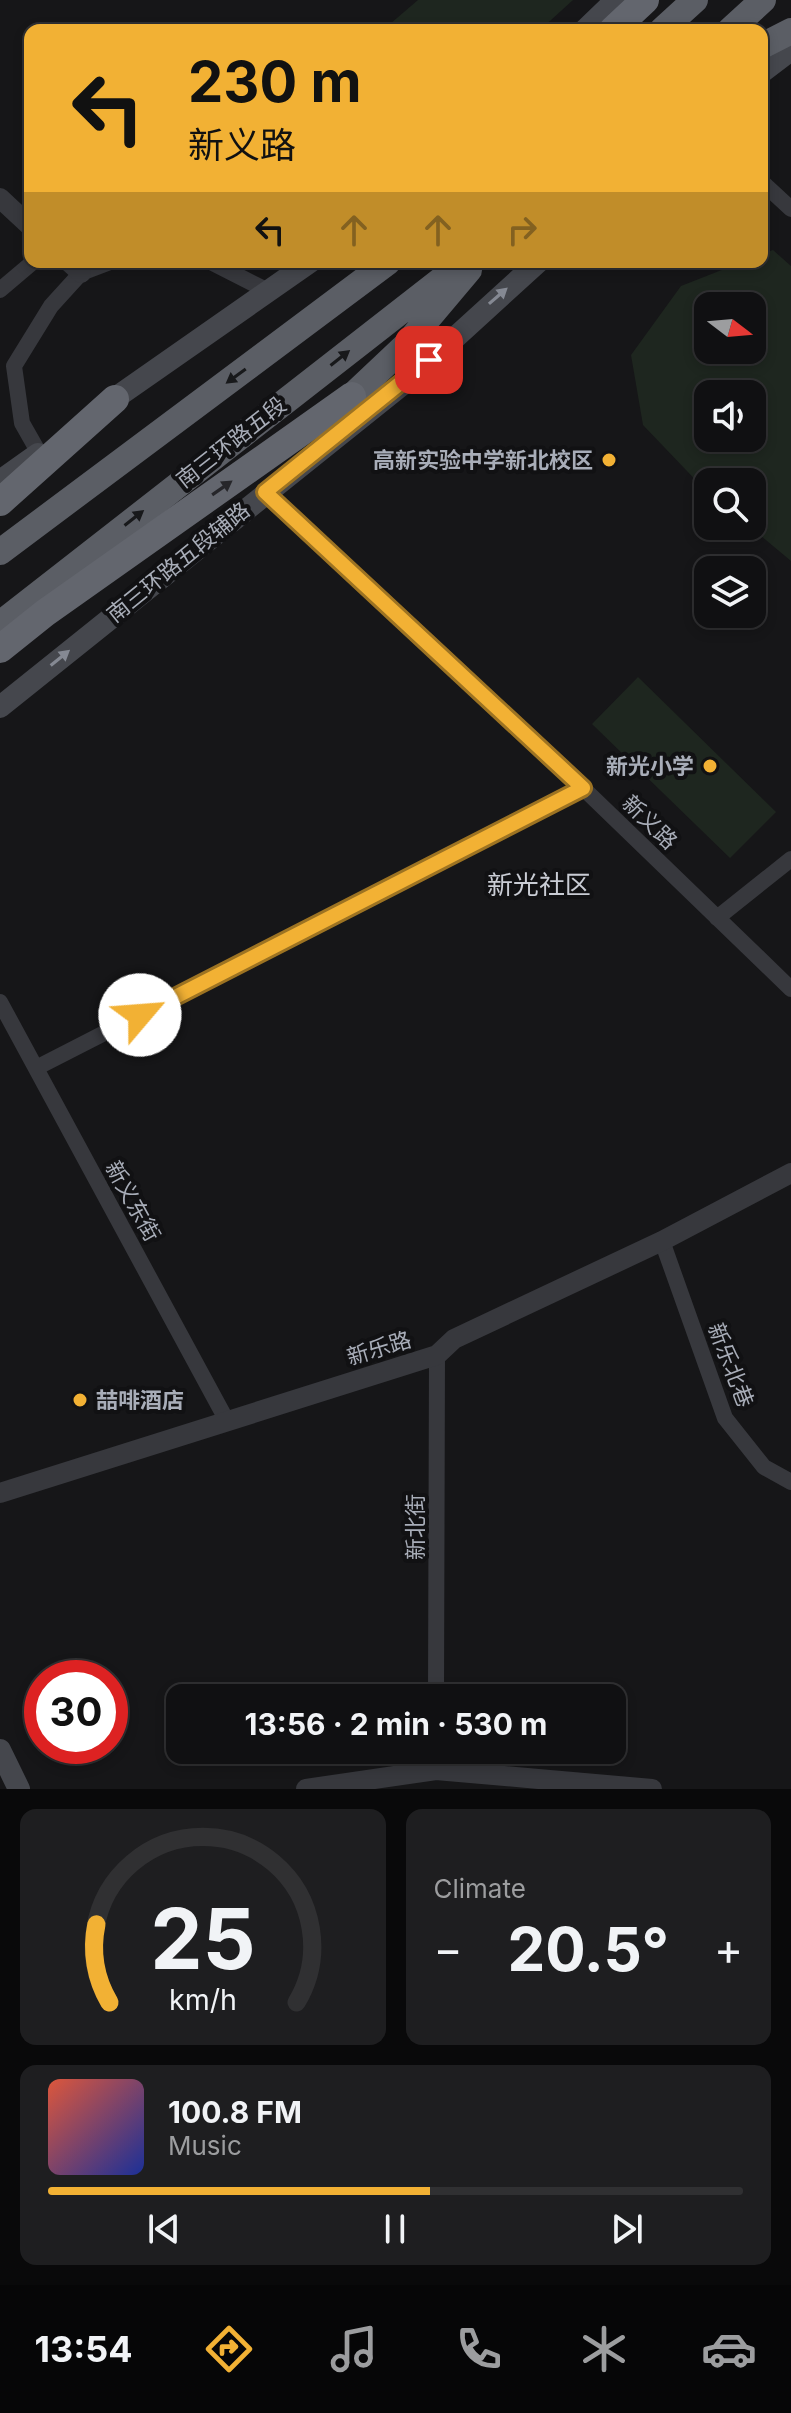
<!DOCTYPE html>
<html lang="en">
<head>
<meta charset="utf-8">
<style>
  :root { --surface:#101012; --page:#1e1e20; --text:#f1f3f6; --muted:#9c9d9f; --line:#303032; --accent:#f2b134 }
  body { margin:0; font-family:Inter,"Noto Sans SC",sans-serif; background:var(--page); color:var(--text); height:100vh; display:flex; flex-direction:column; font-size:30px; white-space:nowrap }
  * { box-sizing:border-box; margin:0 }
  p { font-size:26px; color:var(--muted) }
  .icon { flex:none; width:44px; height:44px; fill:none; stroke:currentColor; stroke-width:2; stroke-linecap:round; stroke-linejoin:round }
  .map { position:relative; height:1789px; overflow:hidden }
  .side { display:flex; flex-direction:column; gap:20px; padding:20px; background:#09090a; flex:1 }
  .side>* { flex:none }
  .banner { position:absolute; left:24px; top:24px; width:744px; height:244px; border-radius:16px; box-shadow:0 4px 12px #0003,0 0 0 2px var(--line); background:#f2b134; color:#111; overflow:hidden }
  .needle { width:52px; rotate:106deg }
  .controls { position:absolute; left:694px; top:292px; display:grid; gap:16px }
  .controls a { display:grid; place-items:center; width:72px; height:72px; border-radius:16px; background:var(--surface); box-shadow:0 4px 12px #0003,0 0 0 2px var(--line); font-size:40px }
  .speed { position:absolute; left:24px; top:1660px; display:flex; gap:16px; font-size:40px; font-weight:700; text-align:center }
  .speed>* { display:grid; place-content:center; width:104px; height:104px; border-radius:50%; background:var(--surface); box-shadow:0 4px 12px #0003,0 0 0 2px var(--line); line-height:1 }
  .speed .limit { border:12px solid #d22; background:#fff; color:#111 }
  .pin { position:absolute; display:grid; place-items:center; width:68px; height:68px; color:#fff; margin:-34px; border-radius:16px; box-shadow:0 4px 12px #0006 }
  .me { position:absolute; width:88px; margin:-44px; rotate:63deg; stroke-linejoin:round; filter:drop-shadow(0 0 6px #0008) }
  .turn { display:flex; align-items:center; gap:28px; height:168px; padding:0 32px; font-size:36px }
  .turn .icon { width:104px; height:104px; stroke-width:2.5 }
  .turn b { display:block; font-size:56px; line-height:68px }
  .lanes { display:flex; align-items:center; height:76px; padding:0 32px; background:#0003; justify-content:center; gap:40px; direction:ltr }
  .lanes .off { opacity:.35 }
  .big { font-size:60px; font-weight:700; line-height:1.1 }
  .side .card { flex:1; display:flex; flex-direction:column; justify-content:center; gap:12px; min-width:0; padding:0 28px; border-radius:16px; background:var(--page) }
  .side .dial { align-items:center; gap:0 }
  .dial svg { height:208px; overflow:visible; fill:none; stroke:var(--line); stroke-width:7; stroke-linecap:round; text-anchor:middle }
  .dial text { fill:var(--text); stroke:none }
  .song { display:flex; align-items:center; gap:24px }
  .cover { width:96px; height:96px; border-radius:12px; background:linear-gradient(135deg,hsl(10 70% 55%),hsl(230 70% 35%)) }
  .played { height:8px; border-radius:4px; background:linear-gradient(90deg,var(--accent) 55%,var(--line) 55%) }
  .keys { display:flex; justify-content:space-around; direction:ltr }
  .heat { display:flex; justify-content:space-between; align-items:center; font-size:44px; direction:ltr }
  .side .tiles { flex:1; display:grid; gap:20px; grid-template-columns:1fr 1fr }
  .card:last-child { grid-column:span 2 }
  .trip { position:absolute; left:166px; top:1684px; width:460px; height:80px; border-radius:16px; background:var(--surface); box-shadow:0 4px 12px #0003,0 0 0 2px var(--line); font-weight:700; line-height:80px; text-align:center }
  .tab-bar { display:flex; height:128px; justify-content:space-around; align-items:center; background:#060607; color:var(--muted) }
  .tab-bar .icon { width:56px; height:56px }
  .tab-bar .on { color:var(--accent) }
  .tab-bar b { font-size:36px; color:var(--text) }
  .map>svg:first-child { display:block }
  .green { fill:#1e261f; fill-rule:evenodd }
  .lines { fill:none; stroke-linecap:round; stroke-linejoin:round }
  .minor { stroke:#37383d; stroke-width:16 }
  .tertiary { stroke:#37383d; stroke-width:20 }
  .secondary { stroke:#45474d; stroke-width:22 }
  .trunk { stroke:#5b5e65; stroke-width:26 }
  .motorway { stroke:#63666e; stroke-width:28 }
  .oneway { fill:#858993 }
  .oneway2 { fill:#18191b }
  .oneway3 { fill:#26262a }
  .route-casing { stroke:#9d7322; stroke-width:20 }
  .route { stroke:#f2b134; stroke-width:14 }
  .poi-dot { fill:#f2b134; stroke:#111113; stroke-width:3 }
  .labels { text-anchor:middle; dominant-baseline:central; stroke-width:8; stroke-linejoin:round; paint-order:stroke }
  .street-label { font-size:22px; fill:#a8adb8; stroke:#111113 }
  .poi-label { font-size:22px; font-weight:bold; fill:#a8adb8; stroke:#111113; text-anchor:end }
  .quarter-label { font-size:26px; fill:#c9ccd4; stroke:#111113 }
</style>
</head>
<body>
<div class="map">
<svg width="791" height="1789" viewBox="0 0 791 1789">
  <rect width="100%" height="100%" fill="#161618"/>
  <path class="green" d="M418,0H573L540,30H383Z
    M773,250L791,266V561L749,526H752V482H708V493L643,425L631,355L681,286L742,262H762V254ZM708,306H752V350H708ZM708,394H752V438H708Z
    M638,677L776,812L730,858L592,724Z"/>
  <g class="lines">
    <path class="minor" d="M762,182L791,209
      M211,262L266,290
      M0,290L33,262
      M39,453L22,423L14,366L51,306L81,273L110,262
      M265,492L583,788L791,989
      M717,918L791,859
      M0,1002L227,1421
      M36,1068L583,788
      M662,1241L725,1418L764,1467L791,1482
      M436,1698L437,1355
      M436,1770V1750"/>
    <path class="tertiary" d="M0,198L30,226
      M69,262L81,273
      M0,1493L437,1355L454,1339L662,1241L791,1173
      M306,1789L436,1770L652,1789"/>
    <path class="secondary" d="M585,30L616,0
      M762,72L791,50
      M101,408L310,262
      M0,481L38,454
      M0,707L413,376L538,262
      M0,1750L19,1789"/>
    <path class="trunk" d="M662,30L695,0
      M730,30L763,0
      M762,46L791,31
      M352,396L405,346L469,270
      M0,552L388,262
      M0,624L464,262"/>
    <path class="motorway" d="M613,30L645,0
      M0,502L115,399
      M0,649L45,613L352,396"/>
  </g>
  <defs><path id="oneway-solid" d="M-6-.8H1V-3.2L6.5 0L1 3.2V.8H-6Z" transform="scale(2)"/></defs>
  <g class="oneway">
    <use href="#oneway-solid" transform="translate(498 296) rotate(-41)"/>
    <use href="#oneway-solid" transform="translate(60 658) rotate(-39)"/>
  </g>
  <g class="oneway2">
    <use href="#oneway-solid" transform="translate(340 358) rotate(-38)"/>
    <use href="#oneway-solid" transform="translate(236 376) rotate(144)"/>
    <use href="#oneway-solid" transform="translate(134 518) rotate(-38)"/>
  </g>
  <use class="oneway3" href="#oneway-solid" transform="translate(222 488) rotate(-35)"/>
  <g class="lines">
    <defs>
      <path id="route" d="M140,1015L583,788L265,492L429,360"/>
    </defs>
    <use href="#route" class="route-casing"/>
    <use href="#route" class="route"/>
  </g>
  <g class="poi-dot">
    <circle cx="609" cy="460" r="8"/>
    <circle cx="710" cy="766" r="8"/>
    <circle cx="80" cy="1400" r="8"/>
  </g>
  <g class="labels">
    <g class="street-label">
      <text transform="translate(231 442) rotate(-38)">南三环路五段</text>
      <text transform="translate(178 562) rotate(-39)">南三环路五段辅路</text>
      <text transform="translate(650 822) rotate(44)">新义路</text>
      <text transform="translate(133 1201) rotate(61)">新义东街</text>
      <text transform="translate(379 1348) rotate(-17)">新乐路</text>
      <text transform="translate(731 1365) rotate(69)">新乐北巷</text>
      <text transform="translate(415 1527) rotate(-90)">新北街</text>
    </g>
    <g class="poi-label">
      <text x="593" y="460">高新实验中学新北校区</text>
      <text x="694" y="766">新光小学</text>
      <text x="96" y="1400" text-anchor="start">喆啡酒店</text>
    </g>
    <g class="quarter-label">
      <text x="539" y="884">新光社区</text>
    </g>
  </g>
</svg>
<div class="controls">
<a><svg class="needle" viewBox="-14 -14 28 28"><path d="M0-13l5 13h-10z" fill="#e53935"/><path d="M0 13l5-13h-10z" fill="#9c9d9f"/></svg></a>
<a><svg class="icon" aria-label="sound" viewBox="0 0 24 24"><path d="M4 9h4l5-4v14l-5-4H4zM17 9q2 3 0 6"/></svg></a>
<a><svg class="icon" aria-label="search" viewBox="0 0 24 24"><circle cx="10" cy="10" r="6"/><path d="M15 15l6 6"/></svg></a>
<a><svg class="icon" aria-label="layers" viewBox="0 0 24 24"><path d="M12 4l9 5-9 5-9-5zM3 14l9 5 9-5"/></svg></a>
</div>
<div class="speed"><div class="limit">30</div></div>
<div class="pin" style="left:429px;top:360px;background:#d93025"><svg class="icon" aria-label="arrive" viewBox="0 0 24 24"><path d="M6 21V4h12l-3 4 3 4H6"/></svg></div>
<svg class="me" style="left:140px;top:1015px" viewBox="-20 -20 40 40"><circle r="19" fill="#fff"/><path d="M0-13L10 11 0 6-10 11z" fill="#f2b134"/></svg>
<div class="trip">13:56 · 2 min · 530 m</div>
<div class="banner">
<div class="turn"><svg class="icon" aria-label="left" viewBox="0 0 24 24"><path d="M17 20v-9H6M10 6l-5 5 5 5"/></svg><div><b>230 m</b>新义路</div></div>
<div class="lanes"><svg class="icon" aria-label="left" viewBox="0 0 24 24"><path d="M17 20v-9H6M10 6l-5 5 5 5"/></svg><svg class="icon off" aria-label="ahead" viewBox="0 0 24 24"><path d="M12 20V5M6 11l6-6 6 6"/></svg><svg class="icon off" aria-label="ahead" viewBox="0 0 24 24"><path d="M12 20V5M6 11l6-6 6 6"/></svg><svg class="icon off" aria-label="right" viewBox="0 0 24 24"><path d="M7 20v-9h11M14 6l5 5-5 5"/></svg></div>
</div>
</div>
<section class="side">
<div class="tiles">
<div class="card dial"><svg viewBox="0 0 100 80">
<path d="M14 69A42 42 0 1 1 86 69"/>
<path d="M14 69A42 42 0 0 1 9 39" stroke="#f2b134"/>
<text x="50" y="56" font-size="32" font-weight="700">25</text>
<text x="50" y="72" font-size="11">km/h</text>
</svg></div>
<div class="card"><p>Climate</p>
<div class="heat"><a>−</a><b class="big">20.5°</b><a>+</a></div>
</div>
<div class="card">
<div class="song"><i class="cover"></i><div><b>100.8 FM</b><p>Music</p></div></div>
<div class="played"></div>
<div class="keys"><svg class="icon" aria-label="previous" viewBox="0 0 24 24"><path d="M18 5L8 12l10 7zM5 5v14"/></svg><svg class="icon" aria-label="pause" viewBox="0 0 24 24"><path d="M8 5v14M16 5v14"/></svg><svg class="icon" aria-label="next" viewBox="0 0 24 24"><path d="M6 5l10 7-10 7zM19 5v14"/></svg></div>
</div>
</div>
</section>
<nav class="tab-bar">
<b>13:54</b>
<svg class="icon on" aria-label="directions" viewBox="0 0 24 24"><path d="M12 3l9 9-9 9-9-9zM9 14v-3h6M13 9l2 2-2 2"/></svg>
<svg class="icon" aria-label="music" viewBox="0 0 24 24"><path d="M9 18V5l10-2v13"/><circle cx="6" cy="18" r="3"/><circle cx="16" cy="16" r="3"/></svg>
<svg class="icon" aria-label="phone" viewBox="0 0 24 24"><path d="M5 4h4l2 5-3 2q2 4 5 5l2-3 5 2v4C11 20 4 13 5 4z"/></svg>
<svg class="icon" aria-label="climate" viewBox="0 0 24 24"><path d="M12 3v18M4 7l16 10M4 17L20 7"/></svg>
<svg class="icon" aria-label="car" viewBox="0 0 24 24"><path d="M5 17H2v-5l4-1 3-4h7l3 4 3 1v5h-3M9 17h6M6 11h13"/><circle cx="7" cy="17" r="2"/><circle cx="17" cy="17" r="2"/></svg>
</nav>
</body>
</html>
